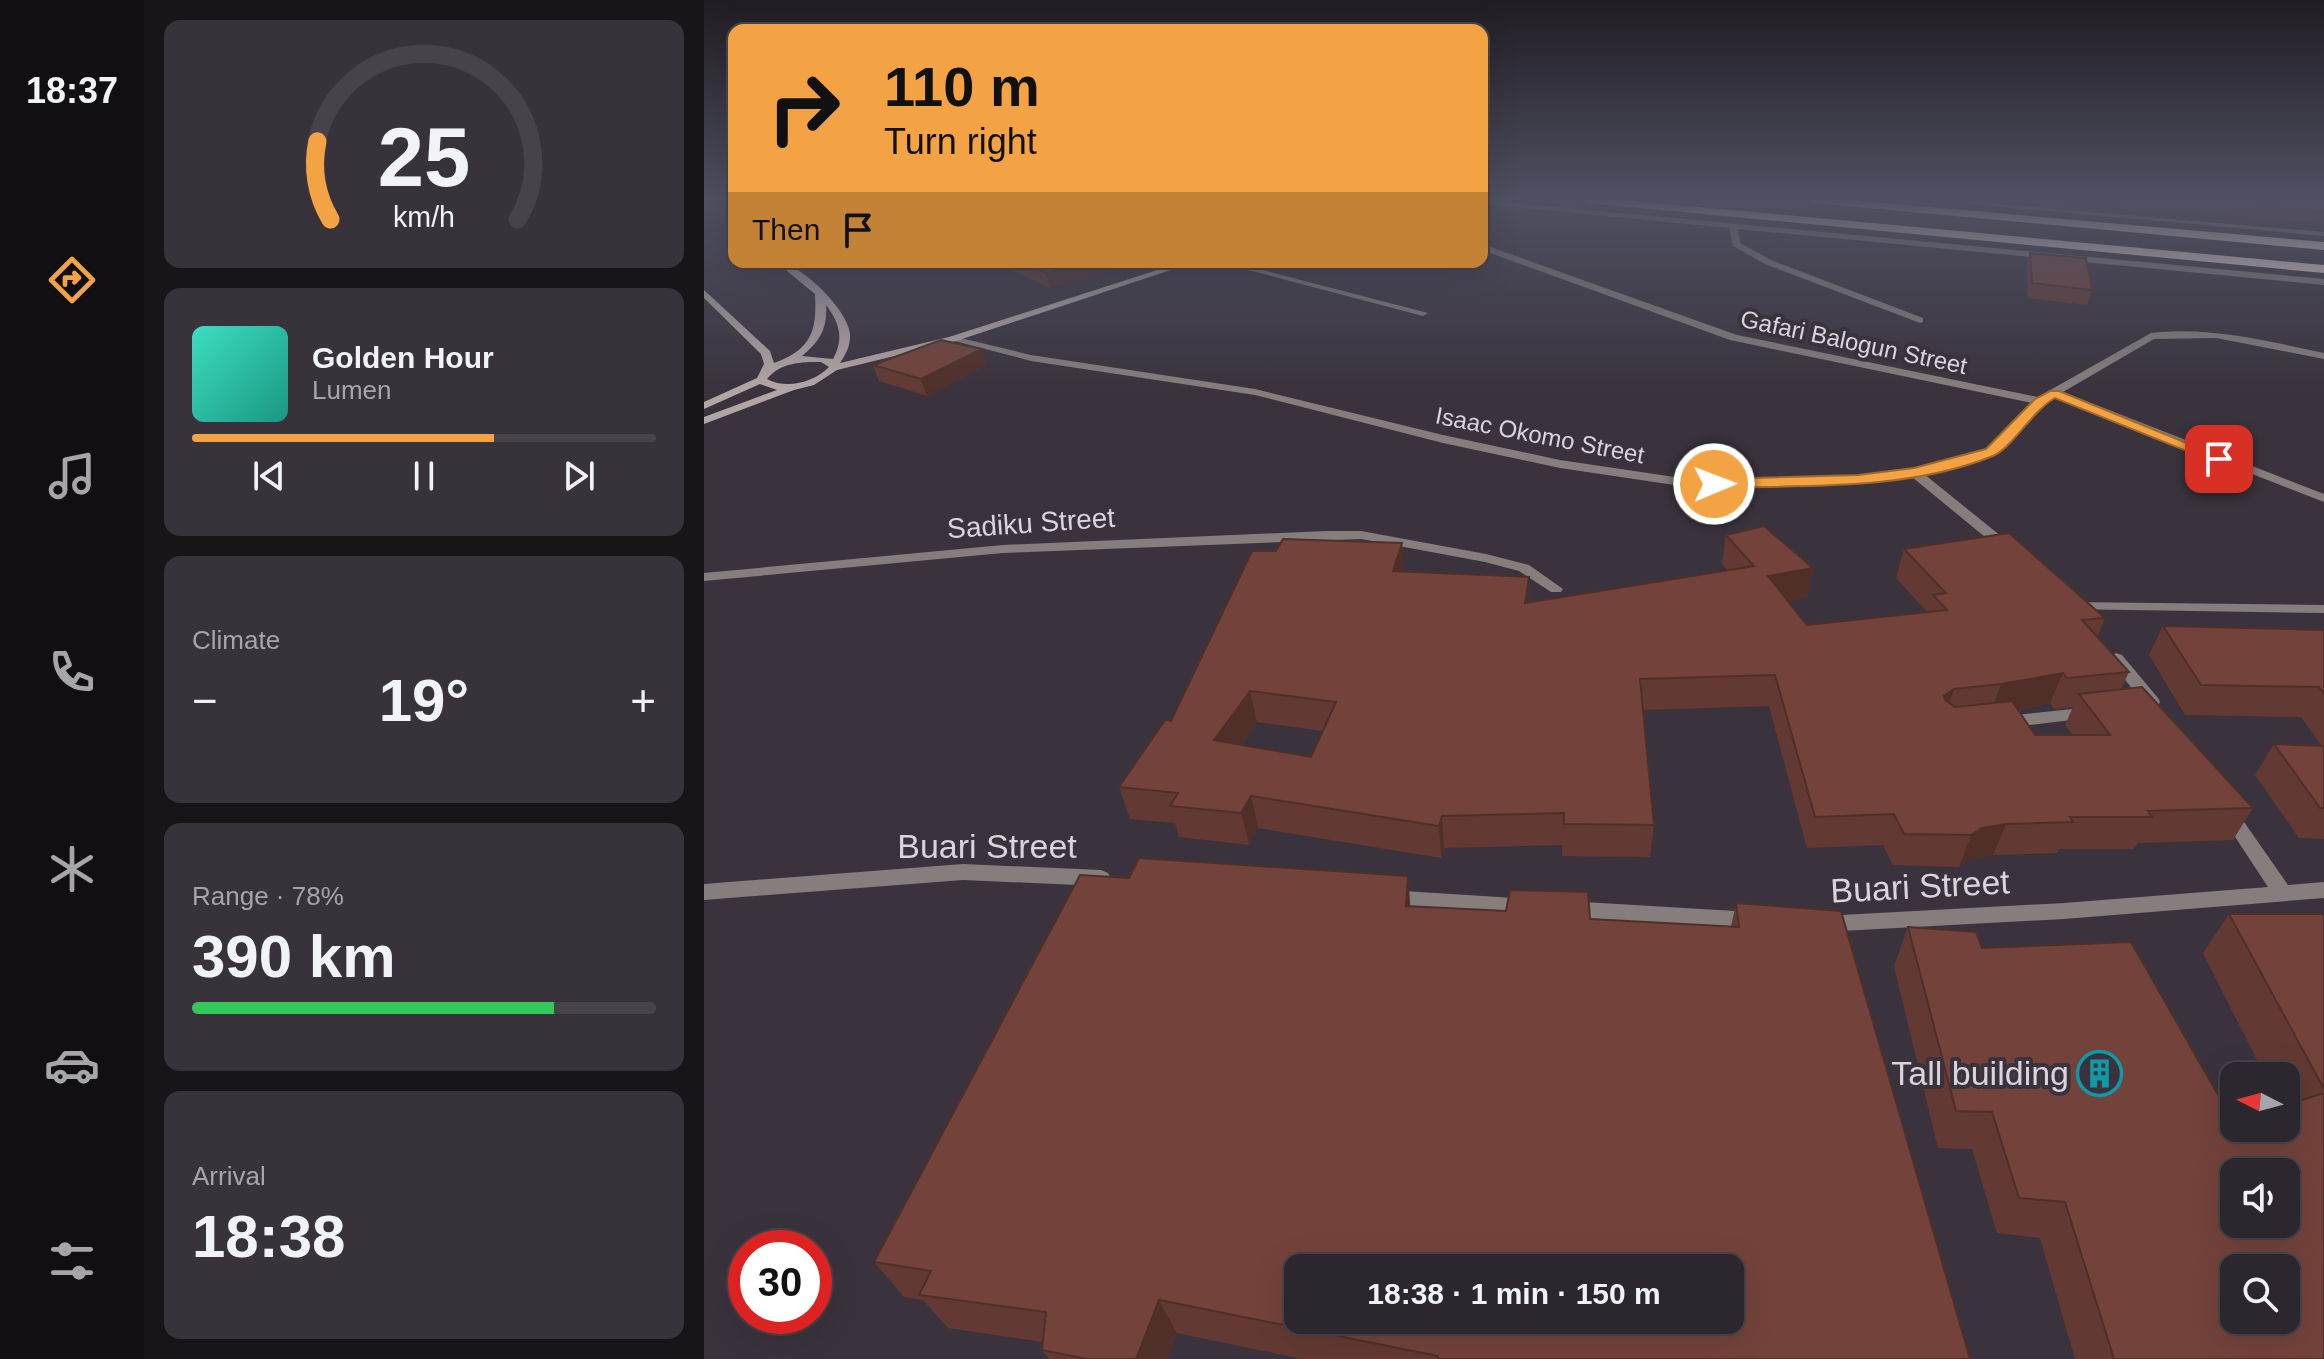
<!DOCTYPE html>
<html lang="en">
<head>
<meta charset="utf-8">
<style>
  :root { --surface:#2c262e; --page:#38323a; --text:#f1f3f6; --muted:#a6a5aa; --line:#48434a; --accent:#f4a344 }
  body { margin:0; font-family:Helvetica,sans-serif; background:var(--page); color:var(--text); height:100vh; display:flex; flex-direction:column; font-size:30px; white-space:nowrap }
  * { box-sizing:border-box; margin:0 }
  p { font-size:26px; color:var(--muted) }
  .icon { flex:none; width:44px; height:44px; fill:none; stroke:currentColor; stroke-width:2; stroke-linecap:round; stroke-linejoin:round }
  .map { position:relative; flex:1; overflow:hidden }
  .side { display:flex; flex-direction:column; gap:20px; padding:20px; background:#181519; width:560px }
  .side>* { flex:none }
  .banner { position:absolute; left:24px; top:24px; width:760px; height:244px; border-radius:16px; box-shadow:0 8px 32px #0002,0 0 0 2px var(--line); background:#f4a344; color:#111; overflow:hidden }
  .needle { width:52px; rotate:276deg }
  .controls { position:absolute; left:1516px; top:1062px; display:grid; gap:16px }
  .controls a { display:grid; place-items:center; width:80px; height:80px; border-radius:16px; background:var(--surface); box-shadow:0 8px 32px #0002,0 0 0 2px var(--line); font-size:40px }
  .speed { position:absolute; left:24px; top:1230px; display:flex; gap:16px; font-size:40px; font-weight:700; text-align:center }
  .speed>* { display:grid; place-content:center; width:104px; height:104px; border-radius:50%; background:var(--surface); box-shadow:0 8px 32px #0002,0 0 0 2px var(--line); line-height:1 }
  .speed .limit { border:12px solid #d22; background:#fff; color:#111 }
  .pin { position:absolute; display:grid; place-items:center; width:68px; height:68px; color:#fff; margin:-34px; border-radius:16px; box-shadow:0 4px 12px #0006 }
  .me { position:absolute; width:88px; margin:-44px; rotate:89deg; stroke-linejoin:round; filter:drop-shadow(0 0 6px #0008) }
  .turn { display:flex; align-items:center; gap:28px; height:168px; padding:0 24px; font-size:36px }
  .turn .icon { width:104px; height:104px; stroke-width:2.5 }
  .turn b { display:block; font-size:56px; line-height:68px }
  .then { display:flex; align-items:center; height:76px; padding:0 24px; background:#0003; gap:16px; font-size:30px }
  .big { font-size:60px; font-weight:600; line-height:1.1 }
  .side .tile { flex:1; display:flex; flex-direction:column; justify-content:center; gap:12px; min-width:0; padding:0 28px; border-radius:16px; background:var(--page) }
  .side .dial { align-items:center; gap:0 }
  .dial svg { height:208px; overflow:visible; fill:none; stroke:var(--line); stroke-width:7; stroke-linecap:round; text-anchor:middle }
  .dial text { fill:var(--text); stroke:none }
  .song { display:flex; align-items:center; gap:24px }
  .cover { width:96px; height:96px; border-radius:12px; background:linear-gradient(135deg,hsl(170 70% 55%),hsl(170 70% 35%)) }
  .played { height:8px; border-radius:4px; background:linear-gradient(90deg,var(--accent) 65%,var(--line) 65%) }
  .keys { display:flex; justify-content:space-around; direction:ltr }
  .heat { display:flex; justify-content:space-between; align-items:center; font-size:44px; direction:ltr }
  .charge { height:12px; border-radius:6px; background:linear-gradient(90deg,#34c759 78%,var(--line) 0) }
  .trip { position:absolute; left:580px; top:1254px; width:460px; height:80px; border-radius:16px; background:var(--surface); box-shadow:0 8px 32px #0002,0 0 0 2px var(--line); font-weight:600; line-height:80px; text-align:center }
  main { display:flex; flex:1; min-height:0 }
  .menu { display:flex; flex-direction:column; width:144px; justify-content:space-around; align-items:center; background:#120f12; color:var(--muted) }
  .menu .icon { width:56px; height:56px }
  .menu .current { color:var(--accent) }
  .menu b { font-size:36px; color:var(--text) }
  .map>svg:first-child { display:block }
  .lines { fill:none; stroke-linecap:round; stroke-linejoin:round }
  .lane { fill:#857e7d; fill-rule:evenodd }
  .street { fill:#857e7d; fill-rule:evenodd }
  .secondary { fill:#b2a6a5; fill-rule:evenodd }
  .highway { fill:#f4e2df; fill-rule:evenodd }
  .wall { fill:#633a33; fill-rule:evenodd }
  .shaded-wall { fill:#502f29 }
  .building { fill:#73433b; stroke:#502f29; stroke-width:2; fill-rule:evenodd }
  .route { fill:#f4a344; stroke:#9f6a2c; stroke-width:2 }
  .labels { text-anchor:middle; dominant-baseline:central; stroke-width:8; stroke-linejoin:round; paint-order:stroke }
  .far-street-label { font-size:24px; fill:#d9d5db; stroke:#3a333d }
  .street-label { font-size:28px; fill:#d9d5db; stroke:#3a333d }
  .near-street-label { font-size:34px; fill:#d9d5db; stroke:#3a333d }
  .near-poi-label { font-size:34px; fill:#d9d5db; stroke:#3a333d; text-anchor:end }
</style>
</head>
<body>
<main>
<nav class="menu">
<b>18:37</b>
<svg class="icon current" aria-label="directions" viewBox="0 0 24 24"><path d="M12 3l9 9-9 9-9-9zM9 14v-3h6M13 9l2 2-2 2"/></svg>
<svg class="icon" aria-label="music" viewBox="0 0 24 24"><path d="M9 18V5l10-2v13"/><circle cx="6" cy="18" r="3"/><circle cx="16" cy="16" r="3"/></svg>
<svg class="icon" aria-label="phone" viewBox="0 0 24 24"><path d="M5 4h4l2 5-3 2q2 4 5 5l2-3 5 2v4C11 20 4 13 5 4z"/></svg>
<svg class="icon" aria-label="climate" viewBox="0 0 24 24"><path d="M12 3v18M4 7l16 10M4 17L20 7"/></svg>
<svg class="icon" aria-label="car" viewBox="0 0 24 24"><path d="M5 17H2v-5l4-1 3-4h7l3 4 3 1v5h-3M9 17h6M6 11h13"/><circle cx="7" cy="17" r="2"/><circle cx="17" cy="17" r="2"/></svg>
<svg class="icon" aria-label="filters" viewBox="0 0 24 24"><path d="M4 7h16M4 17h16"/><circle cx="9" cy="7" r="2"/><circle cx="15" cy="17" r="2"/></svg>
</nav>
<section class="side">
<div class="tile dial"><svg viewBox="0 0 100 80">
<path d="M14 69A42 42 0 1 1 86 69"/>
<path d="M14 69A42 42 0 0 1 9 39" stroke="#f4a344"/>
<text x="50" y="56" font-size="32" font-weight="700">25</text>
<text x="50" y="72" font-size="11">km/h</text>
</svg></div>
<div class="tile">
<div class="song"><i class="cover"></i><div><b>Golden Hour</b><p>Lumen</p></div></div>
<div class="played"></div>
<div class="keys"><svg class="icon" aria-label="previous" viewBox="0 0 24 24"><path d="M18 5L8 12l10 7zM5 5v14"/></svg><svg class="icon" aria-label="pause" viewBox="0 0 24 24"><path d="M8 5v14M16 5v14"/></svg><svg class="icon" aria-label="next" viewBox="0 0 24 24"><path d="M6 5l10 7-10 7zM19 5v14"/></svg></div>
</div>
<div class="tile"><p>Climate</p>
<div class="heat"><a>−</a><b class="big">19°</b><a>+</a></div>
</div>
<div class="tile"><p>Range · 78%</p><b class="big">390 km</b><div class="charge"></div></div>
<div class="tile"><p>Arrival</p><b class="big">18:38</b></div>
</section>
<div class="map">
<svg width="1620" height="1359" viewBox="0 0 1620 1359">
  <rect width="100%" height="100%" fill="#3a333d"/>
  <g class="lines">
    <path class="lane" d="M1387,707L1395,713L1393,717L1302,728L1294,722L1302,716Z"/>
    <path class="street" d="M778,200L1620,279V285L1034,229L1036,243L1067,260L1219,318V322L1216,323L1061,264L1029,246L1025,228L778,204Z
      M1221,200H1249L1620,232V236Z
      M778,244L1033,335L1334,397L1447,333C1506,326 1562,341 1620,353V359L1512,338L1450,339L1359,392L1620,494V502L1351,397L1340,403L1291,455L1220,474L1308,545L1310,548L1308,551H1298L1208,477L1154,483L1036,488L984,487L856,468L739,443L551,395L327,361L243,339L248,336L327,355L551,389L739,435L856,460L984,479L1036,480L1154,475L1210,469L1283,449L1328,403L1026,340L778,250Z
      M514,262H528L724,313L719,316Z
      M622,531H657L782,554L825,565L859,589L857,592H847L815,571L781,562L657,539L299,553L0,581V573L299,545Z
      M1367,602L1620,605V613L1362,609L1360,606L1362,603Z
      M1412,653L1418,655L1454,698L1456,702L1454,706H1442L1406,661L1404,658Z
      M1525,807L1531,809L1584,885L1620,882V898L1360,919L1119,932L1112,930L1109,924L1112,918L1119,916L1360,903L1564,887L1516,814L1519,809Z
      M259,864L397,870L404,873L407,878L404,883L397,886L259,880L0,900V884Z
      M684,890L824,899L831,901L834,907L831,913L824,915L684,906L677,904L674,898L677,892Z
      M863,901L1048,912L1055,914L1058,920L1055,926L1048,928L863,917L856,915L853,909L856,903Z"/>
    <path class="secondary" d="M72,262C96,262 143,309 146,333C147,345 142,354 136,363L245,337L478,262H491L252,341L133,370L110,385L90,390L0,424V417L73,390L56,384L0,409V402L53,378L60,364L57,354L0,298V290L66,351L70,363C108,349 113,331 111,294ZM122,305C136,323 140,339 129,359L98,356C115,342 124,328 122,305ZM117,362L125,367C110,382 83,390 63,379C77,362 97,362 117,362Z"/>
    <path class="highway" d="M878,200H919L1620,265V273L884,203Z
      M1104,200H1146L1620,242V250L1110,203Z"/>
  </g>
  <path class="wall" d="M1361,200H1415L1413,206L1373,205L1372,201Z
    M1489,200H1620V224L1489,212Z
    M1326,253L1388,290L1383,305L1324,298L1322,267Z
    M298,262H432L346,288L299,266Z
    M169,365H283L223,396L175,381Z
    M1022,535L1109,568L1103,598L1084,601L1103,625L1223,612L1192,578L1200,549L1401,618L1393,637L1425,672L1417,689L1549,808L1529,840L1434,843L1430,849H1356L1353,853L1289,855L1265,859L1255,867L1189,865L1179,845L1103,848L1065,706L939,710L950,825L946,857L858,856V845L740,848L737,858L554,828L545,845L475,837L471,823L426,819L415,787L467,721L572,551L700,571L825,577L824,603L1024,570L1018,564ZM1346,703L1350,709L1369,707L1361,725L1369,735H1331L1314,710ZM553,722L619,731L607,757L537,745Z
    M1459,626L1620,630V839L1595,838L1551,775L1570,744L1617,745L1597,717L1481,715L1445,655Z
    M704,876L706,906L886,919L1027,927L1032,903L1266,1359H598L473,1333L463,1359H345L338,1350L339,1342L244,1328L219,1300L200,1297L170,1262L425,878Z
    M1525,914H1620V1359H1371L1336,1238L1293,1233L1268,1149L1234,1148L1190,966L1204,927L1278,948L1530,1128H1582V1076H1561L1499,953Z"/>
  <path class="shaded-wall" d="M380,262H432L346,288L342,273Z
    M278,349L283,365L223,396L217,379Z
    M698,543L700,572L689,571Z
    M1109,568L1103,598L1059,606L1064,576Z
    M825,577L824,607L821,603Z
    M1359,673L1346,703L1286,715L1297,684Z
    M1250,689L1240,720V696Z
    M546,691L553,722L518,771L510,740Z
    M547,796L554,828L545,845L537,813Z
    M738,816L740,848L737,858L735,826Z
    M1302,824L1289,855L1265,859L1255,867L1267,835L1278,828Z
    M704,876L707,916L702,906Z
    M455,1300L473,1333L463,1359H432Z"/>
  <path class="building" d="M1494,200H1620V212Z
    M1326,253L1382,258L1388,290L1328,283Z
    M318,262H380L342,273Z
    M237,340L278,349L217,379L169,365Z
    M1060,526L1109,568L1064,576L1103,625L1243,610L1229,595L1242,593L1200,549L1305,533L1401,618L1378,620L1425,672L1363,678L1359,673L1297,684L1250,689L1240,696L1241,700L1251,707L1308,701L1331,735H1406L1375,694L1438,687L1549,808L1444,811L1448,817H1366L1369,822L1302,824L1278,828L1267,835L1200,834L1190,814L1111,817L1071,675L936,679L950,825L860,824V813L738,816L735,826L547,796L537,813L466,806L474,793L415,787L461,720L467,721L548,551H572L579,539L698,543L689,571L825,577L821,603L1050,566L1022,535ZM546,691L632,702L607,757L510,740Z
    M1459,626L1620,630V694L1615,687L1497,685Z
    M1570,744L1620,746V808H1616Z
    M435,858L704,876L702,906L802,911L806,890L884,892L886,919L1035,927L1032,903L1137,911L1266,1359H734V1356L455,1300L432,1359H383L338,1350L342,1312L215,1295L227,1271L170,1262L376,875L425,878ZM594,1268H1026V1320H594Z
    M1525,914H1620V1089Z
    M1204,927L1272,932L1278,948L1427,942L1530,1123V1128H1582V1105L1620,1093V1359H1410L1361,1202L1315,1198L1288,1112L1252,1111ZM1530,1172H1582V1224H1530ZM1530,1268H1582V1320H1530Z"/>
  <linearGradient id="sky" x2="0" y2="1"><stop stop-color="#201c22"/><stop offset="0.51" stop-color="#4f5062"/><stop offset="1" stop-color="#4f5062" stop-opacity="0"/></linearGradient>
  <rect width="1620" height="390" fill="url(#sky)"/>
  <path class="route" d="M1346,391H1355L1522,459L1510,462L1351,398C1328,411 1308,448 1289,456C1202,491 1101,485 1010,488L1002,484L1010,479L1154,475L1210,468L1282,449L1331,399Z"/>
  <defs>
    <symbol id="building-ring" viewBox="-11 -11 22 22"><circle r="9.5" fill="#3a333d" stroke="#0f9aa8" stroke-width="1.5"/><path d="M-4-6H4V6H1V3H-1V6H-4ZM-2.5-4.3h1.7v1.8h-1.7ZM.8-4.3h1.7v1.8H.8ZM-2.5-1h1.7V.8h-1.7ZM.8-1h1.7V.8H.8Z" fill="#0f9aa8"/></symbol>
  </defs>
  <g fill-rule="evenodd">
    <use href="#building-ring" x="1370" y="1048" width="51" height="51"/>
  </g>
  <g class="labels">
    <g class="far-street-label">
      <text transform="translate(1150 342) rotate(12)">Gafari Balogun Street</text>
      <text transform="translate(836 435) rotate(11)">Isaac Okomo Street</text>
    </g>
    <g class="street-label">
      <text transform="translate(327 523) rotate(-4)">Sadiku Street</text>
    </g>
    <g class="near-street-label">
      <text x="283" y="846">Buari Street</text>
      <text transform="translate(1216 886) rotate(-3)">Buari Street</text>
    </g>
    <g class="near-poi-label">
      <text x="1365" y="1073">Tall building</text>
    </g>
  </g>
</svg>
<div class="controls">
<a><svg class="needle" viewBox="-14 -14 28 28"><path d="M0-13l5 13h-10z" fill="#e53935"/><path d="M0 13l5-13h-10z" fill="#a6a5aa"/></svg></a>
<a><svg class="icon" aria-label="sound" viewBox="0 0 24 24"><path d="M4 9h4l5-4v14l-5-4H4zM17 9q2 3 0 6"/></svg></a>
<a><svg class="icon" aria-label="search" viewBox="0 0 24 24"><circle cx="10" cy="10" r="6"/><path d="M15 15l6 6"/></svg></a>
</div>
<div class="speed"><div class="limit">30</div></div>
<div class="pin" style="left:1515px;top:459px;background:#d93025"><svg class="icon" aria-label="arrive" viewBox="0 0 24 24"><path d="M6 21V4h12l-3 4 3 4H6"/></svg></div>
<svg class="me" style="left:1010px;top:484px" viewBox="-20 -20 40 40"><circle r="17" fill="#f4a344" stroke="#fff" stroke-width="3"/><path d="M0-11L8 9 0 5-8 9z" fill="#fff"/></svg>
<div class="trip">18:38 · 1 min · 150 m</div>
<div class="banner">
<div class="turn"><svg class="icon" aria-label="right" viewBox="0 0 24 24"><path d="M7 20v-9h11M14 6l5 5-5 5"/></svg><div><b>110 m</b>Turn right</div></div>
<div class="then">Then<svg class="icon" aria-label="arrive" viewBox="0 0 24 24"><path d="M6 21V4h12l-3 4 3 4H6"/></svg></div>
</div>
</div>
</main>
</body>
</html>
